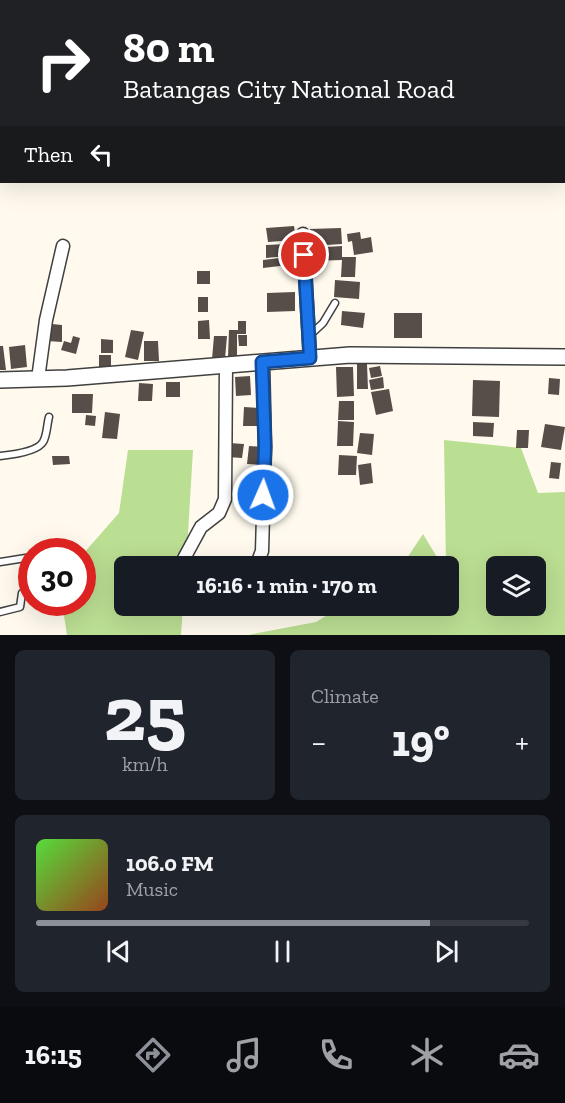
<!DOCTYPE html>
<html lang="en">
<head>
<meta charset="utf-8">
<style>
  :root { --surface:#171b24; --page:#20242c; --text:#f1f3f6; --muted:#9ea1a6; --line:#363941; --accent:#8c9099 }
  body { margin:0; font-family:"Zilla Slab",serif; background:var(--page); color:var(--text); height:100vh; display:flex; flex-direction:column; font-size:22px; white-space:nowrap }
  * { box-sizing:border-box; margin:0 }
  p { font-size:20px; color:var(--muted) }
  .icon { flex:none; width:33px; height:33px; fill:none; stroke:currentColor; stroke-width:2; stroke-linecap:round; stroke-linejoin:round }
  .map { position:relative; height:635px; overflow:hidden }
  .drawer { display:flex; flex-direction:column; gap:15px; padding:15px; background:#0d0f14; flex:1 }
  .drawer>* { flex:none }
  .hud { position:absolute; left:0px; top:0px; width:566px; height:183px; box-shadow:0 6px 24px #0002; background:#202124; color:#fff; overflow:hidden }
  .tools { position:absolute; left:486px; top:556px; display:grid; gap:12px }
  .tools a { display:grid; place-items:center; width:60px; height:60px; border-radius:9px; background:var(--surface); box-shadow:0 6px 24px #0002; font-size:30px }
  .speed { position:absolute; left:18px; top:538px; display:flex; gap:12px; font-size:30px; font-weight:700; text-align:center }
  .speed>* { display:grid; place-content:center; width:78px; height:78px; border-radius:50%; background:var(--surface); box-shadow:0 6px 24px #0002; line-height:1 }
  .speed .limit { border:9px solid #d22; background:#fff; color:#111 }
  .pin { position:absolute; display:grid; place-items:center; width:51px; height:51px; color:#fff; margin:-26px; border:3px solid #fff; border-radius:50%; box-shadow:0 2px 6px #0007 }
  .me { position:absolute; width:66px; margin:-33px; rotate:2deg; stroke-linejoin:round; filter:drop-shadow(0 0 4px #0008) }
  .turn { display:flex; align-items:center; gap:21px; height:126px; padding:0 24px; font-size:27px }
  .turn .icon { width:78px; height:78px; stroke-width:2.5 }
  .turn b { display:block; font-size:42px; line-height:51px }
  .then { display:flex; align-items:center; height:57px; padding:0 24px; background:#0003; gap:12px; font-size:22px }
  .big { font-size:45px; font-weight:800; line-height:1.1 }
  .drawer .widget { flex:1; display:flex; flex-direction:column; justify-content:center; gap:9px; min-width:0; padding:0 21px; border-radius:9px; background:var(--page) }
  .drawer .dial { align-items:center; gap:0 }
  .dial b { font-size:78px; line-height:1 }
  .song { display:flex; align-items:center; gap:18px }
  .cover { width:72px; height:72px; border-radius:9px; background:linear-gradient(135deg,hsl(110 70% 55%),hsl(20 70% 35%)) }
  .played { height:6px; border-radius:3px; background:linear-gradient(90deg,var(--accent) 80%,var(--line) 80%) }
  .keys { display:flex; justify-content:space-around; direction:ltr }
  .heat { display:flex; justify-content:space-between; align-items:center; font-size:33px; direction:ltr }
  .drawer .tiles { flex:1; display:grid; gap:15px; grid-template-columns:1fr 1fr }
  .widget:last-child { grid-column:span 2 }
  .trip { position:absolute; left:114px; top:556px; width:345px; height:60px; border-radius:9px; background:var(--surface); box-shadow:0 6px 24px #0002; font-weight:800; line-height:60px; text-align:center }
  .tab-bar { display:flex; height:96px; justify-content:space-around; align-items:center; background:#090b0e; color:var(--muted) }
  .tab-bar .icon { width:42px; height:42px }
  .tab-bar .on { color:var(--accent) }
  .tab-bar b { font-size:27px; color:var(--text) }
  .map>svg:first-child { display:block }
  .forest { fill:#bade92; fill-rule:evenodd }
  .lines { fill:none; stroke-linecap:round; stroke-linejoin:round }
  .stream { stroke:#30a0d6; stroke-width:4 }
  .building { fill:#574d49 }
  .service-casing { stroke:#404040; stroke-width:9 }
  .minor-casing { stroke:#404040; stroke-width:15 }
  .tertiary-casing { stroke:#404040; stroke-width:18 }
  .service { stroke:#fff; stroke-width:6 }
  .minor { stroke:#fff; stroke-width:12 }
  .tertiary { stroke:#fff; stroke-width:15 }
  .route-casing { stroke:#114b97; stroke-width:15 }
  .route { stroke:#1a73e8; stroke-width:10 }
</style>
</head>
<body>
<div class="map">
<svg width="565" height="635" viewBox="0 0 565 635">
  <rect width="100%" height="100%" fill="#fffaed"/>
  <path class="forest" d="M444,440L521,448L538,493L565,492V635H248L316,622L342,606H448V567H446ZM496,567H536V606H496Z
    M128,450H193L186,567H124V606H183L181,635H67L62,603H82L83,554L119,513Z
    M423,534L443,567H401Z"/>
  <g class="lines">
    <path class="stream" d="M422,2L424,0
      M0,152H2"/>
  </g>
  <path class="building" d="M294,226L296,240L268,242L266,228Z
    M341,228L342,244L311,246L310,229Z
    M360,232L361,239L371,237L373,252L354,255L352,241L348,242L347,234Z
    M287,244V256L266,258V245Z
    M342,246V257H356L355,277H341L342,260L311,261L310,248Z
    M296,256L297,264L263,268V260Z
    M197,271H210V284H197Z
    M335,280L360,282L359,299L334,297Z
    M295,292V311L267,312V293Z
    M198,297H208V312H198Z
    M342,311L365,313L363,328L341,325Z
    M394,313H422V338H394Z
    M209,320L210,339H198V321Z
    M238,321H246V334H237V357H228L229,330H238Z
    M52,324L62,325V342L47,341V329L52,330Z
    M131,330L144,332L138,360L125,357Z
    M238,335H247V346H239Z
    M73,336L80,338L76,354L61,350L64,341L71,343Z
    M214,336H227L225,359H212Z
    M101,339L113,340V353H101Z
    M144,341H158L159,361H144Z
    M25,345L27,367L11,369L9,347Z
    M0,346H3L6,370H0Z
    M99,355H111V367H99Z
    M357,364H367L368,389H357Z
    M380,366L382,376L371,378L369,368Z
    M336,367H353L354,396L337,397Z
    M250,376L251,395L236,396L235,377Z
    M383,377L384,388L371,390L369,380Z
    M549,378L560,379L559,395L548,394Z
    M473,380L500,381L499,417L472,416Z
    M166,382H180V397H166Z
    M139,383L153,384L152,401H138Z
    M389,389L393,411L376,415L371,392Z
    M72,394H93L92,413H72Z
    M339,401H354V420H338Z
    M244,407L260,408L259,426H243Z
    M105,412L120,414L117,439L102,438Z
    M86,415L96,416L95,426L85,425Z
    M338,421L354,422L353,446H337Z
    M473,422L494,423L493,437L473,436Z
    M545,424L565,427L561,450L541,447Z
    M517,430H529L528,448H516Z
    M360,433L374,434L372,455L357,453Z
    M229,443L244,444L242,458L228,457Z
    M249,446L264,447L263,465L247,464Z
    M339,455L357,456L356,475H338Z
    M52,456H69L70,464L53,465Z
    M551,462L561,463L559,479L549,478Z
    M371,463L373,483L360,485L358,465Z
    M249,472L263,473L262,494H248Z"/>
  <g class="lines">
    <defs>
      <path id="service" d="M309,336L323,323L335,303
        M0,456C10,455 37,452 43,442C47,436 47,424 49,417
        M0,562L32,557
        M0,612L20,607L22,593"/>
      <path id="minor" d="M303,234L310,358
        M38,379L46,320L63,246
        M181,564L201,527L219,513L225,499L226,365
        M218,565L237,567
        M253,567L257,564L262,551L265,447L263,362"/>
      <path id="tertiary" d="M0,380L67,378L350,355L565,357"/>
    </defs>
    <use href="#service" class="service-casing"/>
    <use href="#minor" class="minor-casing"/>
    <use href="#tertiary" class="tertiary-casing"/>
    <use href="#service" class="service"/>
    <use href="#minor" class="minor"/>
    <use href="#tertiary" class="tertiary"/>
  </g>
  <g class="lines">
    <defs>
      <path id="route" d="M263,495L265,447L262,362L310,358L304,255"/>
    </defs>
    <use href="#route" class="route-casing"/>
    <use href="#route" class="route"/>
  </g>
</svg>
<div class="tools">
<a><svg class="icon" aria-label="layers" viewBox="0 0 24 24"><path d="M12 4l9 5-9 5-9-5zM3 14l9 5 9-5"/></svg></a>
</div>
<div class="speed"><div class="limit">30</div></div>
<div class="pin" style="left:304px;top:255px;background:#d93025"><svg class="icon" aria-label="arrive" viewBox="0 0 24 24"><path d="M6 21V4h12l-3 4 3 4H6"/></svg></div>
<svg class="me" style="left:263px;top:495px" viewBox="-20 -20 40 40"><circle r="17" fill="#1a73e8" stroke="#fff" stroke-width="3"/><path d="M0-11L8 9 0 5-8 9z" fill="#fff"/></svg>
<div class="trip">16:16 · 1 min · 170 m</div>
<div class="hud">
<div class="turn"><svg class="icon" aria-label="right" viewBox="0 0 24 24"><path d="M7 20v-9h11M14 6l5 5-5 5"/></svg><div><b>80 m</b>Batangas City National Road</div></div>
<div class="then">Then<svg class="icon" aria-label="left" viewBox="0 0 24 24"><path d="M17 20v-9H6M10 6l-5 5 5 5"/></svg></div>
</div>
</div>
<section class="drawer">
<div class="tiles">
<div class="widget dial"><b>25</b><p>km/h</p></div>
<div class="widget"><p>Climate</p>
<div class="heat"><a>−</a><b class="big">19°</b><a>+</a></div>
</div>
<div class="widget">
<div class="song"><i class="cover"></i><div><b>106.0 FM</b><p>Music</p></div></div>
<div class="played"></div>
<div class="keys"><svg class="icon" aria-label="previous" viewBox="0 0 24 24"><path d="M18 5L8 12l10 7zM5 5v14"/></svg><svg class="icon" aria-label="pause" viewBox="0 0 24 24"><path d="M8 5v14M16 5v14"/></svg><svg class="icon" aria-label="next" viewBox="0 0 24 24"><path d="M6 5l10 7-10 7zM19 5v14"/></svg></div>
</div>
</div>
</section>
<nav class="tab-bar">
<b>16:15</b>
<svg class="icon on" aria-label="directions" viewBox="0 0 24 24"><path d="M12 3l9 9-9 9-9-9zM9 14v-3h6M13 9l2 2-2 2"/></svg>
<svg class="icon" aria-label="music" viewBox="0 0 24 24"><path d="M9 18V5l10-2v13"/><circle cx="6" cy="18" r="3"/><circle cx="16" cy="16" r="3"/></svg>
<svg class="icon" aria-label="phone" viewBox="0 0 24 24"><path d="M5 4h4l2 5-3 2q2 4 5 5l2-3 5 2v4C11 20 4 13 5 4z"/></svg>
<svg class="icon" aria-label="climate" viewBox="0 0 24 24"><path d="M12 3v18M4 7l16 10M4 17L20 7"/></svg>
<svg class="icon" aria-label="car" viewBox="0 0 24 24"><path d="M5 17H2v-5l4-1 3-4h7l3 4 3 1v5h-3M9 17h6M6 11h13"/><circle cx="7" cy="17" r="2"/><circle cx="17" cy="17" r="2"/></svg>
</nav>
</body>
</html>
